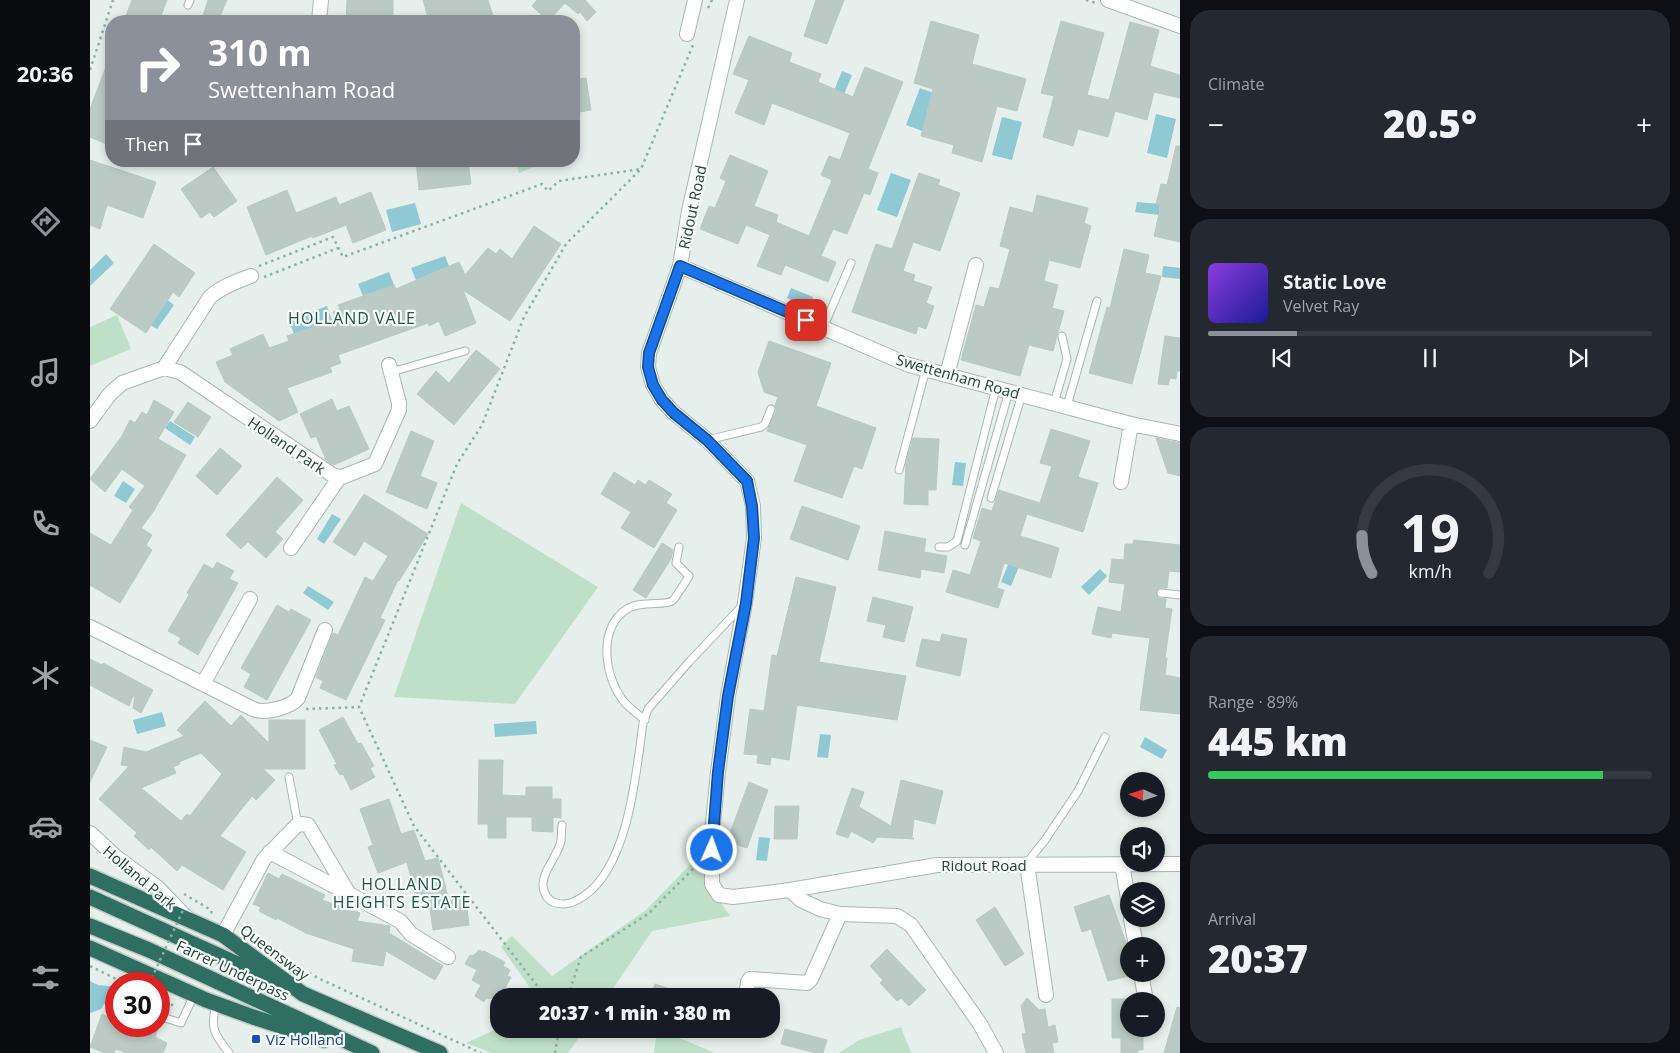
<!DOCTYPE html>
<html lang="en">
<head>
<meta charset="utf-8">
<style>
  :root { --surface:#171b24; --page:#242831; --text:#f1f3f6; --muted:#9ea1a6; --line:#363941; --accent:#8c9099 }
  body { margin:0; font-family:"Open Sans",sans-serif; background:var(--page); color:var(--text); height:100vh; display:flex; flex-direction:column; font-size:19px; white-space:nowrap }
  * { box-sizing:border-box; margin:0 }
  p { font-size:16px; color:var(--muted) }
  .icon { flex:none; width:28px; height:28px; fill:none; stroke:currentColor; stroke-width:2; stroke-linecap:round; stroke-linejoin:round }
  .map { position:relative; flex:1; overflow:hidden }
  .side { display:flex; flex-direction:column; gap:10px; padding:10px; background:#0d0f14; width:500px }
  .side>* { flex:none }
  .top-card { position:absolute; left:15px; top:15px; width:475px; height:152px; border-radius:20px; box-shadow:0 2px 8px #0003; background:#8c9099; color:#fff; overflow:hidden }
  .needle { width:32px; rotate:273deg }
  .controls { position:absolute; left:1030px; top:772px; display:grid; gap:10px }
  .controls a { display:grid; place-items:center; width:45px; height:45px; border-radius:50%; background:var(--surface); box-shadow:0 2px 8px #0003; font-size:25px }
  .speed { position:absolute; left:15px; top:972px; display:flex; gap:10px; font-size:25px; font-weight:700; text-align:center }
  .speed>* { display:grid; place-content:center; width:65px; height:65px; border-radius:50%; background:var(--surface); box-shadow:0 2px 8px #0003; line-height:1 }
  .speed .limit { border:8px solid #d22; background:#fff; color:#111 }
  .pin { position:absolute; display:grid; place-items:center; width:42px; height:42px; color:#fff; margin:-21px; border-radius:10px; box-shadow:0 2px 8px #0006 }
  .me { position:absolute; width:55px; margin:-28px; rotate:2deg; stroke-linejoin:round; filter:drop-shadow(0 0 4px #0008) }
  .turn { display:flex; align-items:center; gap:18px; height:105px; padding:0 20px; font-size:22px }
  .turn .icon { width:65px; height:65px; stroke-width:2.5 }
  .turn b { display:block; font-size:35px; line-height:42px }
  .then { display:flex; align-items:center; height:48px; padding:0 20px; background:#0003; gap:10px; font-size:19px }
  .big { font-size:38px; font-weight:800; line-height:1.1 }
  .side .widget { flex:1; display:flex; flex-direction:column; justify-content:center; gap:8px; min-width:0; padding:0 18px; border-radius:20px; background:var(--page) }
  .side .dial { align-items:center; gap:0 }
  .dial svg { height:130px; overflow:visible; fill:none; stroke:var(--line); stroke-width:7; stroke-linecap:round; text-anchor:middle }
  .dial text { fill:var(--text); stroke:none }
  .song { display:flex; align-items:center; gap:15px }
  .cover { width:60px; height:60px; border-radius:8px; background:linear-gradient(135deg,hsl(270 70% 55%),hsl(240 70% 35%)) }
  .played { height:5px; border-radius:2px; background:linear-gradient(90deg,var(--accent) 20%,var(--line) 20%) }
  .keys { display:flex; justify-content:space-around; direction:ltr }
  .heat { display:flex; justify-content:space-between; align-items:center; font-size:28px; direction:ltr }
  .charge { height:8px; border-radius:4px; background:linear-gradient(90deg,#34c759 89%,var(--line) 0) }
  .trip { position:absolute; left:400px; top:988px; width:290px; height:50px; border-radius:20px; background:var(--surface); box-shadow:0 2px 8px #0003; font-weight:800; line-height:50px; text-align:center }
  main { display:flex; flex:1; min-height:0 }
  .dock { display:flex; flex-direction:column; width:90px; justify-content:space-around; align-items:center; background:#090b0e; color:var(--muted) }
  .dock .icon { width:35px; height:35px }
  .dock .on { color:var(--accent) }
  .dock b { font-size:22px; color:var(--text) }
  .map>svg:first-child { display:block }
  .green { fill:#bfe0c8 }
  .water { fill:#8ec9d4 }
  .building { fill:#bbcac4; stroke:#b8c9c2; fill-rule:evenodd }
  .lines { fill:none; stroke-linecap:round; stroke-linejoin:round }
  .lane-casing { stroke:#a8b8b2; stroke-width:9 }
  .street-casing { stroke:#a8b8b2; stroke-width:16 }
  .highway-casing { stroke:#c2cac8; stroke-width:18 }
  .path { stroke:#86b3a5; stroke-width:2.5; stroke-dasharray:2.5 4; stroke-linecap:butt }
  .lane { stroke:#fff; stroke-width:7 }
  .street { stroke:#fff; stroke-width:14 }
  .highway { stroke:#2f6f62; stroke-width:15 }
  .path-bridge { stroke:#86b3a5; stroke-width:2.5; stroke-dasharray:2.5 4; stroke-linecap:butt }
  .route-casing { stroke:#114b97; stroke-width:12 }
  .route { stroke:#1a73e8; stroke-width:9 }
  .transit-dot { fill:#1a4fb4; stroke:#f7fbf9; stroke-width:2 }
  .labels { text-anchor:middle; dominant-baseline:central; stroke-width:4.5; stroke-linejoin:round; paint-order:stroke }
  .street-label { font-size:15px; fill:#24423a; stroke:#f7fbf9 }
  .transit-label { font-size:15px; fill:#164399; stroke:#f7fbf9; text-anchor:start }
  .neighbourhood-label { font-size:16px; letter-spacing:1px; fill:#1f5548; stroke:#f7fbf9 }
</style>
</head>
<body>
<main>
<nav class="dock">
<b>20:36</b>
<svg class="icon on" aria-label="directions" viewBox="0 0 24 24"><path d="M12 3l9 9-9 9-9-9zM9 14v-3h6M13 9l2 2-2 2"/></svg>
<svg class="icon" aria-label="music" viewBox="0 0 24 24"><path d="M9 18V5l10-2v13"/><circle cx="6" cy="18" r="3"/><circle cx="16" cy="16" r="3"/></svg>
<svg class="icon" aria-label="phone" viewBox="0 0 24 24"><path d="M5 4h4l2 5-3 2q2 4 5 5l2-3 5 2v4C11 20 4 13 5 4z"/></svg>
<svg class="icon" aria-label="climate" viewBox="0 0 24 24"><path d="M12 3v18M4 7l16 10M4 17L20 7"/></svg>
<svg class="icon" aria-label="car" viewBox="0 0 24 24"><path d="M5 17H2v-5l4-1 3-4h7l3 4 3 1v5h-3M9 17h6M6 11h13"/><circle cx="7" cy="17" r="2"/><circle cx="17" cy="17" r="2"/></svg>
<svg class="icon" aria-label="filters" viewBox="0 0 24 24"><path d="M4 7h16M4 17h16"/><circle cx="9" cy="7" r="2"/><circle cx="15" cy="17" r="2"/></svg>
</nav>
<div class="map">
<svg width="1090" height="1053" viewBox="0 0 1090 1053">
  <rect width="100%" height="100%" fill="#e6efeb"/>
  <path class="green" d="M425,161H459L429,173Z
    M27,315L41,349L0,366V327Z
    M371,503L508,587L425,704L304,697Z
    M618,846L619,886L640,916L562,931L518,996H446L411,947L422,936L462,976L556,910Z
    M811,1027L821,1053H749L769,1040Z
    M409,1028V1029H495L478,1053H402L376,1043Z
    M567,1029H568L625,1053H564Z"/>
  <path class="water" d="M752,71L762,75L753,97L743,93Z
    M830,88L849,95L835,132L816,125Z
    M1066,114L1086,119L1077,158L1057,153Z
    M912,117L932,122L922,160L902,155Z
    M801,173L821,180L807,217L787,210Z
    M1047,202L1070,204L1069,215L1045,212Z
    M325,203L331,224L302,232L296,210Z
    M16,254L24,263L0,286V270Z
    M355,256L359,266L326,280L321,268Z
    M1073,266L1090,268V279L1072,277Z
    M299,272L304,285L273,296L268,284Z
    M701,288L723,297L719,307L697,298Z
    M76,299L84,305L67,329L60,325Z
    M237,306L242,320L204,334L199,321Z
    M80,421L105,437L100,445L75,428Z
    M865,462L876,463L873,486L862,485Z
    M33,481L45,489L36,503L24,496Z
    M242,514L251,519L234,544L227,539Z
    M920,560L930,564L921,586L911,582Z
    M1010,569L1017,576L999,595L991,587Z
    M218,586L244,602L238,610L213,593Z
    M72,712L76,726L47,734L43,720Z
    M446,721L447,734L405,737L404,724Z
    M730,734L741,735L738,758L727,757Z
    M1055,737L1077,750L1072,759L1050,747Z
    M669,837L680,838L677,861L666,860Z
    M0,981L8,985L26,987V995L22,1004H14L11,1009L0,1013Z"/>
  <path class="building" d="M42,0H77L69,21H34Z
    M118,0H137L128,21L113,16Z
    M257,0H303V21H256Z
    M333,0H398L403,16L384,21H339Z
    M447,0H495L506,12L497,21L490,12L488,14L475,3L458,21L442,6Z
    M726,0H754L737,44L714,36Z
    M841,21L889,35L882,64L936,79L927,111L907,106L892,162L862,153L864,145L831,136L843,89L824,83Z
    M971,21L1014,33L997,95L1019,100L1040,22L1069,30L1060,66L1090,75V98L1064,92L1057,120L1025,111L1018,137L988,129L983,146L953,137L964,96L951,93Z
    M659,36L702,53L699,62L731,74L728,82L763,97L775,67L813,82L778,169L788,173L780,195L774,193L757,234L743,229L731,256L746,262L738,282L695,265L691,275L667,266L680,235L656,225L648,244L610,229L619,206L625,208L636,181L630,178L640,155L678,171L664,206L688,215L686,222L719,236L742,180L731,175L739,156L750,160L760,133L682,103L674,125L645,113L659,80L643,74Z
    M20,56H21V146L0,137V109Z
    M496,78L501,110L484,113V80Z
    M1086,146H1090V242L1064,236L1071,205L1066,204L1071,184L1077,185Z
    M0,160L66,182L53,218L17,205L10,229L0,225Z
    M326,161H378L381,184L329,190Z
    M123,167L147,201L124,217L120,212L111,218L91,189Z
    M829,173L850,180L848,185L870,193L850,251L823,242L813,271L825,275L823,281L842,287L836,303L844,306L836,329L828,326L826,334L762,312L786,244L802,249Z
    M197,190L206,213L246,197L249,205L281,192L296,230L263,243L256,225L223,238L222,236L176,255L157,207Z
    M947,195L998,208L994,223L1001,226L990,268L959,260L954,281L968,285L962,308L974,311L963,351L939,345L930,376L871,360L886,305L894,307L900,287L909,289L920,249L910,246L920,207L943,213Z
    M444,226L471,244L420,321L373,290L386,323L355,336L349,321L339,326L338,323L248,355L251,363L240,367L242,372L197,388L208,412L189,421L135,382L126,362L143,355L140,349L173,334L179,348L199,341L197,336L246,318L243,312L250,309L248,305L304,285L306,289L369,262L375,275L398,248L406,254L410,249L422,259Z
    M64,244L105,273L89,297L83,292L56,333L20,309Z
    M1034,249L1059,255L1055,273L1071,276L1042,384L999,373L1017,307L1020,308Z
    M1075,336L1090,338V371H1087L1086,379L1080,378L1078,385L1068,384Z
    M679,341L741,363L726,406L786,428L772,469L764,466L752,498L704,481L717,445L677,431L686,411L685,406L688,397L674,392L668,372Z
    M386,350L410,369L364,425L327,394L346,371L359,383Z
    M242,399L247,411L259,406L279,449L244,465L236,460L226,436L221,438L210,414Z
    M64,400L84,412L68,439L96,455L63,512L51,528L62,535L56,545L62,550L30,603L0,585V533L21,545L43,510L39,507L55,486L32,469L15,492L0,479L32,436L40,420L45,423L52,412L57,415Z
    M98,402L121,417L108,437L84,422Z
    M961,429L1000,441L988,477L1008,483L993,532L937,514L930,536L969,548L961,578L914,563L907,588L914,590L908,608L856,592L863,570L880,575L891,541L883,538L892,508L902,511L909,490L950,503L962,466L950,463Z
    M321,431L344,441L330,476L347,483L337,509L296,492Z
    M823,438L849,439L846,490H838V505L814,504L816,463Z
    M1066,438L1090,443V476L1078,473Z
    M130,448L152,466L127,495L106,476Z
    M524,472L545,485L548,480L555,485L559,480L582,494L576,503L587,510L564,548L531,528L541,512L511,494Z
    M187,477L213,500L185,532L193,539L176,558L158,542L151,549L136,535Z
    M274,494L338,534L309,581L308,580L290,618L295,620L256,700L230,688L233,681L226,677L243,633L248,635L275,577L283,581L298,556L274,541L265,556L243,542Z
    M712,506L770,526L758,560L700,539Z
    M795,531L836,539L834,552L857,556L854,573L831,569L830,578L788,570Z
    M1044,540L1090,545V572L1079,571L1077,588H1069L1066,593L1068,598L1076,599L1075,608L1082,609L1075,658H1077L1075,675L1090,678V714L1050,710L1060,638L1022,633L1021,638L1002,634L1008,607L1031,612L1035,584L1019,582L1022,559L1034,560L1035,544H1043Z
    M572,543L583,550L581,559L556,598L543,590Z
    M127,562L144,571L139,579L148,583L108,655L88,643L91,638L78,631L99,595L97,593L114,564L123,569Z
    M706,577L746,587L729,662L816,676L807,720L707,705L699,760L681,757L680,765L667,763L668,755L654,754L660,709L674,711L682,655L687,656Z
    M783,597L823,607L814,642L793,637L796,625L777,621Z
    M187,605L199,612L201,609L221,620L177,700L154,687L161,674L151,668Z
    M852,634L877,639L870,676L826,666L832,639L850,642Z
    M0,659L12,665L13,663L63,690L51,713L43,708L45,697L43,696L39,706L0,685Z
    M115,701L141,726L151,715L179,743V720H215V769H173L185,780L166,800L162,796L130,836L156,852L133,890L92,865L87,871L61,847L59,850L44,836L47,833L9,799L39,766L31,765L34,747L56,752L94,736L87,730ZM111,753L132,774L100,816L97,814L91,821L51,788L86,773L83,767L90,764L89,762Z
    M253,717L268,744L271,743L284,766L280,768L285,777L261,790L253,774L250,775L244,765L247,764L229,730Z
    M0,740L17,747L0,782Z
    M389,760H413L412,795L436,796V787H462V799H471V818L463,817V832L442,831V817H416V838H398V824H388Z
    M811,780L853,791L845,824L824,819L822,838L824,839L787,837L783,843L761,831L758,838L746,834L762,788L774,792L769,807L801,826Z
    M659,782L678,790L657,848L637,841Z
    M299,799L311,834L324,830L335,861L348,858L358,897L375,894L379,925L343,930L338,895L326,898L317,862L288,873L278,847L283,845L270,809Z
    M685,806H709L707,839H684Z
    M178,873L189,879L192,874L235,895L232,900L270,913L267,921L300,926L299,933L353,966L345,980L296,951L293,966L262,961L264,949L216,933L187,918L186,920L169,911L171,907L163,904Z
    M1019,895L1039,951V976L1018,981L1001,929L992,932L984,907Z
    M905,907L934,954L915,966L886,920Z
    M797,949L836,990L819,1006L811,998L807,1001L790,983L793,980L780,966Z
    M389,950L393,952L394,951L415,962L413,966L420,970L417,976L421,977L411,996H405L403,999L396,998L394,1002L385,996L391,985L382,980L387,970L375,964L380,955L383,956Z
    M565,984L596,994V996H561Z
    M937,998L949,1010L955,1009L958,1027L965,1025L968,1042L962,1043L964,1053H936L932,1034L936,1033L931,1006Z
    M1022,999H1038L1039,1029H1043V1035H1053V1050H1048V1053H1031V1038H1022Z
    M1087,1007L1090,1008V1053H1074Z
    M12,1014L26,1020V1026H69L65,1037L77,1043L73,1053H36L26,1049L24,1053H15L0,1047Z
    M695,1029L737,1040L733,1053H726L691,1044Z"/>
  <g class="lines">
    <defs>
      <path id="lane" d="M98,5L100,0
        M733,328L761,263
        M301,372L375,351
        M964,403L977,359L972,336
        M977,406L1007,301
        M617,440L671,427L675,424L681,409
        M809,470L836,369
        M901,498L932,394
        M875,545L919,391
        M849,547H858L867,541L906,388
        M1071,593L1090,595
        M555,720C547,713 538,708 532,699C514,674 508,628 537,609C550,600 575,606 582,601C586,598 588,592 591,589C594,584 597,580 599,576L586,563L589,547
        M199,777L208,825
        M472,825C471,830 472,836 471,841C468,856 452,871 453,886C454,894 458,901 466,903C478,906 484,902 494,896C539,865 546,773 553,723L558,709L599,662L652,606
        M936,864L955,840L988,791L1015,737
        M126,1004C120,1028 124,1034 139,1053
        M69,1016L91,1023L104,995"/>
      <path id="street" d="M647,0L599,211L590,266L559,353L558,367L563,385L572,400L584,413L617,440L657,481L663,506L664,538L655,603L638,696L628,772L622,833V884L629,895L643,897L700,890L847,865L1090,864
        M1018,0L1090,26
        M229,21L231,0
        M597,34L605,0
        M590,266L819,365L1041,424L1090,434
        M74,368L120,297C131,287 147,281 161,276
        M857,375L886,265
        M0,421L19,395L32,383L74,368L90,372L244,476L252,477L285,464L309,410V403L299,365
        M1031,482L1041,424
        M201,548L249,478
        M0,627L163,709C174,714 200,708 208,698L235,630
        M113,684L160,599
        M0,833L26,857L68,888L97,918
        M180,852L310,921L321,934L358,957
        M937,864L956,995
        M1032,864L1039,904
        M700,890L711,900L730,909L750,914L807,916L821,925L890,1024L906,1053
        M1041,919L1046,946
        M133,935L174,859L206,826L211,824L218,825L259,894
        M1051,974L1056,1001
        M656,996L658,982L660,979L717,983L721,979L750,914"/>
      <path id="highway" d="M0,876L133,935L213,994L350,1053
        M0,897L187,982
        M0,926L59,950L282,1053
        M0,948L116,1000L163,1017L234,1040"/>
    </defs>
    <use href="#lane" class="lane-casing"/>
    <use href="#street" class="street-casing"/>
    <use href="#highway" class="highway-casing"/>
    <path class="path" d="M996,0L1006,3
      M618,8L622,0
      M0,70L23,0
      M169,266L243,237L253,257L452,184L458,191L469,181L551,169L603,45
      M174,277L248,248
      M216,709L268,707
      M94,894L121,910L122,916
      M185,954L230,979L391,1053
      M0,966L36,984
      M455,996L324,826L269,707L367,464L392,425L434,317L476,244L551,169
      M478,996L491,957L558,914L609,863
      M69,999L87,1007
      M465,1053L469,1029"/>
    <use href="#lane" class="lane"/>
    <use href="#street" class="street"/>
    <use href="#highway" class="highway"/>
    <path class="path-bridge" d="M59,984L94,908"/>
  </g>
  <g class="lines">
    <defs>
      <path id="route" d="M622,850L628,772L638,696L656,603L664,538L662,506L657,481L617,440L584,413L572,400L563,385L558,367L559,353L590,266L716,320"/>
    </defs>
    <use href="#route" class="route-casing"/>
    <use href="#route" class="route"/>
  </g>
  <rect class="transit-dot" x="161" y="1034" width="10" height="10" rx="2.5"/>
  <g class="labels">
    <g class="street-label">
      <text transform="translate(602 207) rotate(-78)">Ridout Road</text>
      <text transform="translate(868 376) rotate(16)">Swettenham Road</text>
      <text transform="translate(197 445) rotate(34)">Holland Park</text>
      <text x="894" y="865">Ridout Road</text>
      <text transform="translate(50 877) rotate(40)">Holland Park</text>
      <text transform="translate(185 952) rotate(37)">Queensway</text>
      <text transform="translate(143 970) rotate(25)">Farrer Underpass</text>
    </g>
    <g class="transit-label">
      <text x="176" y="1039">Viz Holland</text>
    </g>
    <g class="neighbourhood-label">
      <text x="262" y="318">HOLLAND VALE</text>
      <text x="312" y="884">HOLLAND<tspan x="312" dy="18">HEIGHTS ESTATE</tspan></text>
    </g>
  </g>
</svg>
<div class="controls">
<a><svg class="needle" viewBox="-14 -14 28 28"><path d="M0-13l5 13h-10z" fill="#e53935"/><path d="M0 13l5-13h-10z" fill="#9ea1a6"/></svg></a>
<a><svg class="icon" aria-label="sound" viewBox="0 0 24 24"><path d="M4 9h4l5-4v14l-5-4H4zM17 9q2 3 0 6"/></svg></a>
<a><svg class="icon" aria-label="layers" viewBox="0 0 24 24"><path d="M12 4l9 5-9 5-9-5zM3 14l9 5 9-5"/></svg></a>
<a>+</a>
<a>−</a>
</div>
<div class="speed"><div class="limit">30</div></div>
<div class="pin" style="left:716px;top:320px;background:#d93025"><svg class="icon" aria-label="arrive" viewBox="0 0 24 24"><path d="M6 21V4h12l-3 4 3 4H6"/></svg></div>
<svg class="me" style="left:622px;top:850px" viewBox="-20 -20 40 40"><circle r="17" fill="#1a73e8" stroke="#fff" stroke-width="3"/><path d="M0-11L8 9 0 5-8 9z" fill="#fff"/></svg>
<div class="trip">20:37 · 1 min · 380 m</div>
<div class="top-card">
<div class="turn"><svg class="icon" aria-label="right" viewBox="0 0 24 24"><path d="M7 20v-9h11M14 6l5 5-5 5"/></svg><div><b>310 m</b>Swettenham Road</div></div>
<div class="then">Then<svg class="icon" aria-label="arrive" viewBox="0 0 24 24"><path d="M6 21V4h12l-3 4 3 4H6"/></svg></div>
</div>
</div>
<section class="side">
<div class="widget"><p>Climate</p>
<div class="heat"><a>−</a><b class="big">20.5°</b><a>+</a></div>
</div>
<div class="widget">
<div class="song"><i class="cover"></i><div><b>Static Love</b><p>Velvet Ray</p></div></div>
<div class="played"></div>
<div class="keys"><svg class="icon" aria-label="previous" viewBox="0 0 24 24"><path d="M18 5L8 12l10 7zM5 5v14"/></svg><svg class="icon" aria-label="pause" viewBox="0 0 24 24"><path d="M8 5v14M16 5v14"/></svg><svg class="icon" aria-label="next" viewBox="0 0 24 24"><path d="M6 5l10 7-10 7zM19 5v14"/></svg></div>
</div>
<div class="widget dial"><svg viewBox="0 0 100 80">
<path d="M14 69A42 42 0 1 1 86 69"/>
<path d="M14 69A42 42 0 0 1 8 46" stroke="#8c9099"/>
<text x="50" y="56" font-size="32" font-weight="700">19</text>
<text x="50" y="72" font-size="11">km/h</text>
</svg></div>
<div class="widget"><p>Range · 89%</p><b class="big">445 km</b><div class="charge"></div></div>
<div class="widget"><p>Arrival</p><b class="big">20:37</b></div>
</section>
</main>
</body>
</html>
